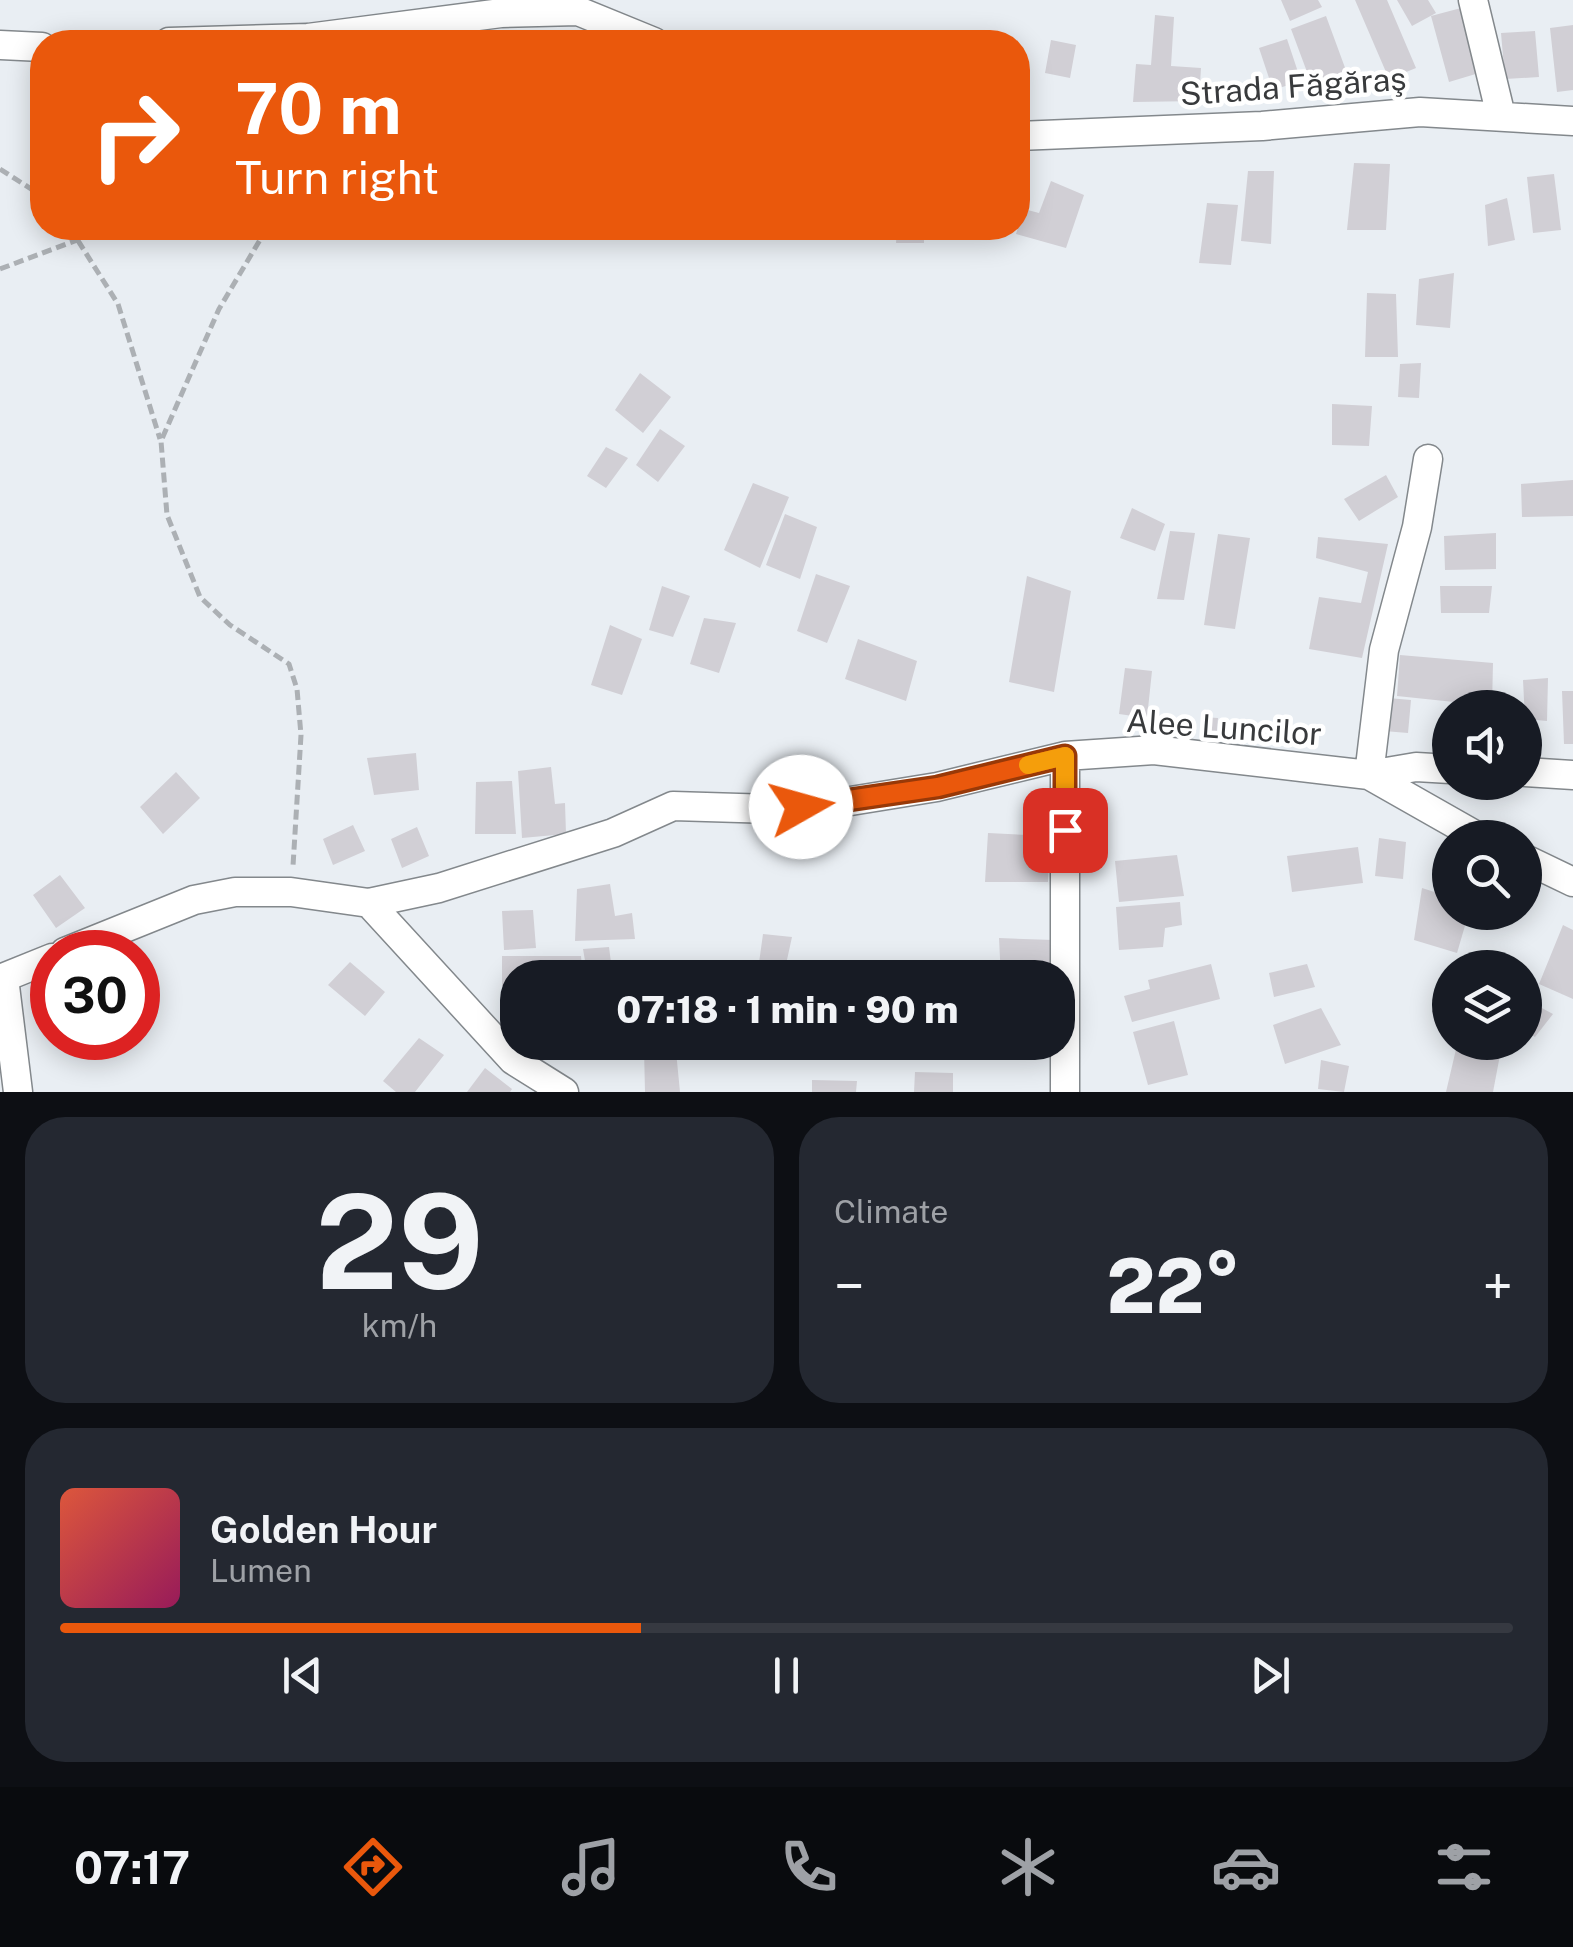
<!DOCTYPE html>
<html lang="en">
<head>
<meta charset="utf-8">
<style>
  :root { --surface:#171b24; --page:#242831; --text:#f1f3f6; --muted:#9ea1a6; --line:#363941; --accent:#ea580c }
  body { margin:0; font-family:"Public Sans",sans-serif; background:var(--page); color:var(--text); height:100vh; display:flex; flex-direction:column; font-size:38px; white-space:nowrap }
  * { box-sizing:border-box; margin:0 }
  p { font-size:32px; color:var(--muted) }
  .icon { flex:none; width:55px; height:55px; fill:none; stroke:currentColor; stroke-width:2; stroke-linecap:round; stroke-linejoin:round }
  .map { position:relative; height:1092px; overflow:hidden }
  .panel { display:flex; flex-direction:column; gap:25px; padding:25px; background:#0d0f14; flex:1 }
  .panel>* { flex:none }
  .guide { position:absolute; left:30px; top:30px; width:1000px; height:210px; border-radius:40px; box-shadow:0 5px 25px #0003; background:#ea580c; color:#fff; overflow:hidden }
  .fabs { position:absolute; left:1432px; top:690px; display:grid; gap:20px }
  .fabs a { display:grid; place-items:center; width:110px; height:110px; border-radius:50%; background:var(--surface); box-shadow:0 5px 25px #0003; font-size:50px }
  .speed { position:absolute; left:30px; top:930px; display:flex; gap:20px; font-size:50px; font-weight:700; text-align:center }
  .speed>* { display:grid; place-content:center; width:130px; height:130px; border-radius:50%; background:var(--surface); box-shadow:0 5px 25px #0003; line-height:1 }
  .speed .limit { border:15px solid #d22; background:#fff; color:#111 }
  .pin { position:absolute; display:grid; place-items:center; width:85px; height:85px; color:#fff; margin:-42px; border-radius:20px; box-shadow:0 5px 15px #0006 }
  .me { position:absolute; width:110px; margin:-55px; rotate:83deg; stroke-linejoin:round; filter:drop-shadow(0 0 8px #0008) }
  .turn { display:flex; align-items:center; gap:35px; height:210px; padding:0 40px; font-size:45px }
  .turn .icon { width:130px; height:130px; stroke-width:2.5 }
  .turn b { display:block; font-size:70px; line-height:85px }
  .big { font-size:75px; font-weight:800; line-height:1.1 }
  .panel .widget { flex:1; display:flex; flex-direction:column; justify-content:center; gap:15px; min-width:0; padding:0 35px; border-radius:40px; background:var(--page) }
  .panel .dial { align-items:center; gap:0 }
  .dial b { font-size:130px; line-height:1 }
  .song { display:flex; align-items:center; gap:30px }
  .cover { width:120px; height:120px; border-radius:15px; background:linear-gradient(135deg,hsl(10 70% 55%),hsl(330 70% 35%)) }
  .played { height:10px; border-radius:5px; background:linear-gradient(90deg,var(--accent) 40%,var(--line) 40%) }
  .keys { display:flex; justify-content:space-around; direction:ltr }
  .heat { display:flex; justify-content:space-between; align-items:center; font-size:55px; direction:ltr }
  .panel .tiles { flex:1; display:grid; gap:25px; grid-template-columns:1fr 1fr }
  .widget:last-child { grid-column:span 2 }
  .trip { position:absolute; left:500px; top:960px; width:575px; height:100px; border-radius:40px; background:var(--surface); box-shadow:0 5px 25px #0003; font-weight:800; line-height:100px; text-align:center }
  .menu { display:flex; height:160px; justify-content:space-around; align-items:center; background:#090b0e; color:var(--muted) }
  .menu .icon { width:70px; height:70px }
  .menu .current { color:var(--accent) }
  .menu b { font-size:45px; color:var(--text) }
  .map>svg:first-child { display:block }
  .building { fill:#d1cfd5 }
  .lines { fill:none; stroke-linecap:round; stroke-linejoin:round }
  .minor-casing { stroke:#83888c; stroke-width:31 }
  .path { stroke:#acb0b4; stroke-width:5; stroke-dasharray:10 5; stroke-linecap:butt }
  .minor { stroke:#fff; stroke-width:28 }
  .route-casing { stroke:#983908; stroke-width:25 }
  .route { stroke:#ea580c; stroke-width:18 }
  .slow { stroke:#f59e0b; stroke-width:18 }
  .labels { text-anchor:middle; dominant-baseline:central; stroke-width:9; stroke-linejoin:round; paint-order:stroke }
  .street-label { font-size:32px; fill:#383a3c; stroke:#fff }
</style>
</head>
<body>
<div class="map">
<svg width="1573" height="1092" viewBox="0 0 1573 1092">
  <rect width="100%" height="100%" fill="#e9eef3"/>
  <path class="building" d="M1281,0H1318L1322,7L1290,21Z
    M1355,0H1387L1416,68L1389,79Z
    M1397,0H1428L1436,13L1412,26Z
    M1461,8L1479,73L1449,82L1431,16Z
    M1155,15L1174,17L1171,66L1201,68L1199,101L1133,102L1136,64L1151,65Z
    M1326,16L1351,84L1316,96L1291,29Z
    M1573,25V90L1557,92L1550,28Z
    M1535,31L1539,77L1505,79L1501,33Z
    M1287,39L1301,81L1273,90L1259,48Z
    M1051,40L1076,45L1070,78L1045,73Z
    M1354,163L1390,164L1386,230H1347Z
    M1248,171H1274L1271,244L1241,241Z
    M1554,174L1561,230L1533,233L1527,177Z
    M1051,181L1084,195L1066,248L1016,234L1024,209L1039,213Z
    M1507,198L1515,240L1488,246L1485,205Z
    M1207,203L1238,205L1231,265L1199,263Z
    M897,228H924V243H896Z
    M1454,273L1450,328L1416,325L1419,279Z
    M1367,293L1396,294L1398,357H1365Z
    M1421,363L1419,398L1398,397L1400,364Z
    M640,373L671,397L643,433L615,410Z
    M1332,404L1372,406L1369,446L1332,445Z
    M660,429L685,446L658,482L636,465Z
    M606,447L628,458L606,488L587,476Z
    M1386,475L1398,497L1359,521L1344,499Z
    M1573,480V516L1522,517L1521,484Z
    M753,483L789,497L760,568L724,550Z
    M1132,508L1165,524L1155,551L1120,538Z
    M785,514L817,527L800,579L766,565Z
    M1170,531L1195,533L1184,600L1157,599Z
    M1496,533V569L1445,570L1444,536Z
    M1218,534L1250,538L1235,629L1204,625Z
    M1318,537L1388,544L1362,658L1309,649L1319,597L1361,603L1368,572L1316,558Z
    M816,574L850,586L827,643L797,631Z
    M1027,576L1071,591L1054,692L1009,682Z
    M662,586L690,596L673,637L649,630Z
    M1440,586H1492L1489,613H1441Z
    M704,618L736,623L719,673L690,664Z
    M610,625L642,639L622,695L591,685Z
    M858,639L917,661L906,701L845,679Z
    M1400,655L1493,663L1492,706L1397,696Z
    M1125,668L1152,671L1147,718L1119,714Z
    M1548,678L1547,721L1525,719L1523,680Z
    M1562,691H1573V744H1564Z
    M1388,698L1411,700L1408,733L1384,731Z
    M1202,717L1218,718L1216,742L1201,741Z
    M416,753L419,790L374,795L367,758Z
    M551,767L555,804L565,803L566,834L522,838L518,771Z
    M176,772L200,798L163,834L140,807Z
    M512,781L516,834H475L476,782Z
    M353,825L365,851L333,865L323,839Z
    M417,827L429,856L402,868L391,839Z
    M988,833L1049,836L1048,882H985Z
    M1379,838L1406,842L1403,879L1375,876Z
    M1358,847L1363,883L1292,892L1287,856Z
    M1177,855L1184,896L1119,902L1115,861Z
    M60,875L85,908L56,928L33,895Z
    M610,884L615,916L632,913L635,939L575,941L577,889Z
    M1422,888L1450,897V912H1469L1457,953L1414,940Z
    M1180,902L1182,925L1165,928L1163,947L1119,950L1116,907Z
    M533,910L536,948L504,950L502,911Z
    M1563,925L1573,930V999L1539,984Z
    M763,934L792,937L783,978H741L742,966L758,970Z
    M999,938L1053,940V978H1001Z
    M609,947L613,978H588L583,949Z
    M502,956H581L583,978H518V985L502,986Z
    M350,962L385,992L365,1016L328,985Z
    M1211,964L1220,999L1132,1022L1124,996L1150,989L1148,980Z
    M1307,964L1315,987L1274,997L1269,973Z
    M846,965L880,975L879,978H842Z
    M1525,999L1553,1014L1535,1037L1525,1031Z
    M1321,1008L1341,1045L1285,1064L1273,1025Z
    M1174,1021L1188,1075L1148,1085L1133,1032Z
    M419,1038L444,1055L415,1092H396L383,1081Z
    M1457,1045L1500,1055L1493,1092H1446Z
    M644,1049L676,1051L680,1092H645Z
    M1321,1060L1349,1066L1344,1092L1318,1089Z
    M485,1068L512,1089L510,1092H467Z
    M915,1072L953,1073V1092H914Z
    M812,1080L857,1081L856,1092H812Z"/>
  <g class="lines">
    <defs>
      <path id="minor" d="M1473,0L1501,116
        M169,42L308,38L501,13L578,11L654,42
        M0,45L42,47
        M1018,136L1262,126L1420,112L1573,121
        M1428,459L1417,527L1384,650L1369,775L1416,767L1450,769
        M1525,772L1573,775
        M1525,859L1573,882
        M369,903L439,888L613,833L673,806L775,809L826,805L937,787L1065,756L1154,750L1369,775L1480,838
        M65,952L194,900L235,892H291L369,903L513,1060L564,1092
        M4,978L18,1092
        M0,979L52,958
        M1065,1092V756"/>
    </defs>
    <use href="#minor" class="minor-casing"/>
    <path class="path" d="M0,169L42,196
      M70,228L118,304L160,439
      M267,228L219,309L161,441L167,515L200,597L230,625L289,664L297,689L301,735L293,866
      M0,269L109,228"/>
    <use href="#minor" class="minor"/>
  </g>
  <g class="lines">
    <defs>
      <path id="route" d="M801,807L938,787L1065,756V830"/>
    </defs>
    <use href="#route" class="route-casing"/>
    <use href="#route" class="route"/>
    <path class="slow" d="M1028,765L1065,756V787"/>
  </g>
  <g class="labels">
    <g class="street-label">
      <text transform="translate(1293 86) rotate(-4)">Strada Făgăraş</text>
      <text transform="translate(1224 727) rotate(4)">Alee Luncilor</text>
    </g>
  </g>
</svg>
<div class="fabs">
<a><svg class="icon" aria-label="sound" viewBox="0 0 24 24"><path d="M4 9h4l5-4v14l-5-4H4zM17 9q2 3 0 6"/></svg></a>
<a><svg class="icon" aria-label="search" viewBox="0 0 24 24"><circle cx="10" cy="10" r="6"/><path d="M15 15l6 6"/></svg></a>
<a><svg class="icon" aria-label="layers" viewBox="0 0 24 24"><path d="M12 4l9 5-9 5-9-5zM3 14l9 5 9-5"/></svg></a>
</div>
<div class="speed"><div class="limit">30</div></div>
<div class="pin" style="left:1065px;top:830px;background:#d93025"><svg class="icon" aria-label="arrive" viewBox="0 0 24 24"><path d="M6 21V4h12l-3 4 3 4H6"/></svg></div>
<svg class="me" style="left:801px;top:807px" viewBox="-20 -20 40 40"><circle r="19" fill="#fff"/><path d="M0-13L10 11 0 6-10 11z" fill="#ea580c"/></svg>
<div class="trip">07:18 · 1 min · 90 m</div>
<div class="guide">
<div class="turn"><svg class="icon" aria-label="right" viewBox="0 0 24 24"><path d="M7 20v-9h11M14 6l5 5-5 5"/></svg><div><b>70 m</b>Turn right</div></div>
</div>
</div>
<section class="panel">
<div class="tiles">
<div class="widget dial"><b>29</b><p>km/h</p></div>
<div class="widget"><p>Climate</p>
<div class="heat"><a>−</a><b class="big">22°</b><a>+</a></div>
</div>
<div class="widget">
<div class="song"><i class="cover"></i><div><b>Golden Hour</b><p>Lumen</p></div></div>
<div class="played"></div>
<div class="keys"><svg class="icon" aria-label="previous" viewBox="0 0 24 24"><path d="M18 5L8 12l10 7zM5 5v14"/></svg><svg class="icon" aria-label="pause" viewBox="0 0 24 24"><path d="M8 5v14M16 5v14"/></svg><svg class="icon" aria-label="next" viewBox="0 0 24 24"><path d="M6 5l10 7-10 7zM19 5v14"/></svg></div>
</div>
</div>
</section>
<nav class="menu">
<b>07:17</b>
<svg class="icon current" aria-label="directions" viewBox="0 0 24 24"><path d="M12 3l9 9-9 9-9-9zM9 14v-3h6M13 9l2 2-2 2"/></svg>
<svg class="icon" aria-label="music" viewBox="0 0 24 24"><path d="M9 18V5l10-2v13"/><circle cx="6" cy="18" r="3"/><circle cx="16" cy="16" r="3"/></svg>
<svg class="icon" aria-label="phone" viewBox="0 0 24 24"><path d="M5 4h4l2 5-3 2q2 4 5 5l2-3 5 2v4C11 20 4 13 5 4z"/></svg>
<svg class="icon" aria-label="climate" viewBox="0 0 24 24"><path d="M12 3v18M4 7l16 10M4 17L20 7"/></svg>
<svg class="icon" aria-label="car" viewBox="0 0 24 24"><path d="M5 17H2v-5l4-1 3-4h7l3 4 3 1v5h-3M9 17h6M6 11h13"/><circle cx="7" cy="17" r="2"/><circle cx="17" cy="17" r="2"/></svg>
<svg class="icon" aria-label="filters" viewBox="0 0 24 24"><path d="M4 7h16M4 17h16"/><circle cx="9" cy="7" r="2"/><circle cx="15" cy="17" r="2"/></svg>
</nav>
</body>
</html>
